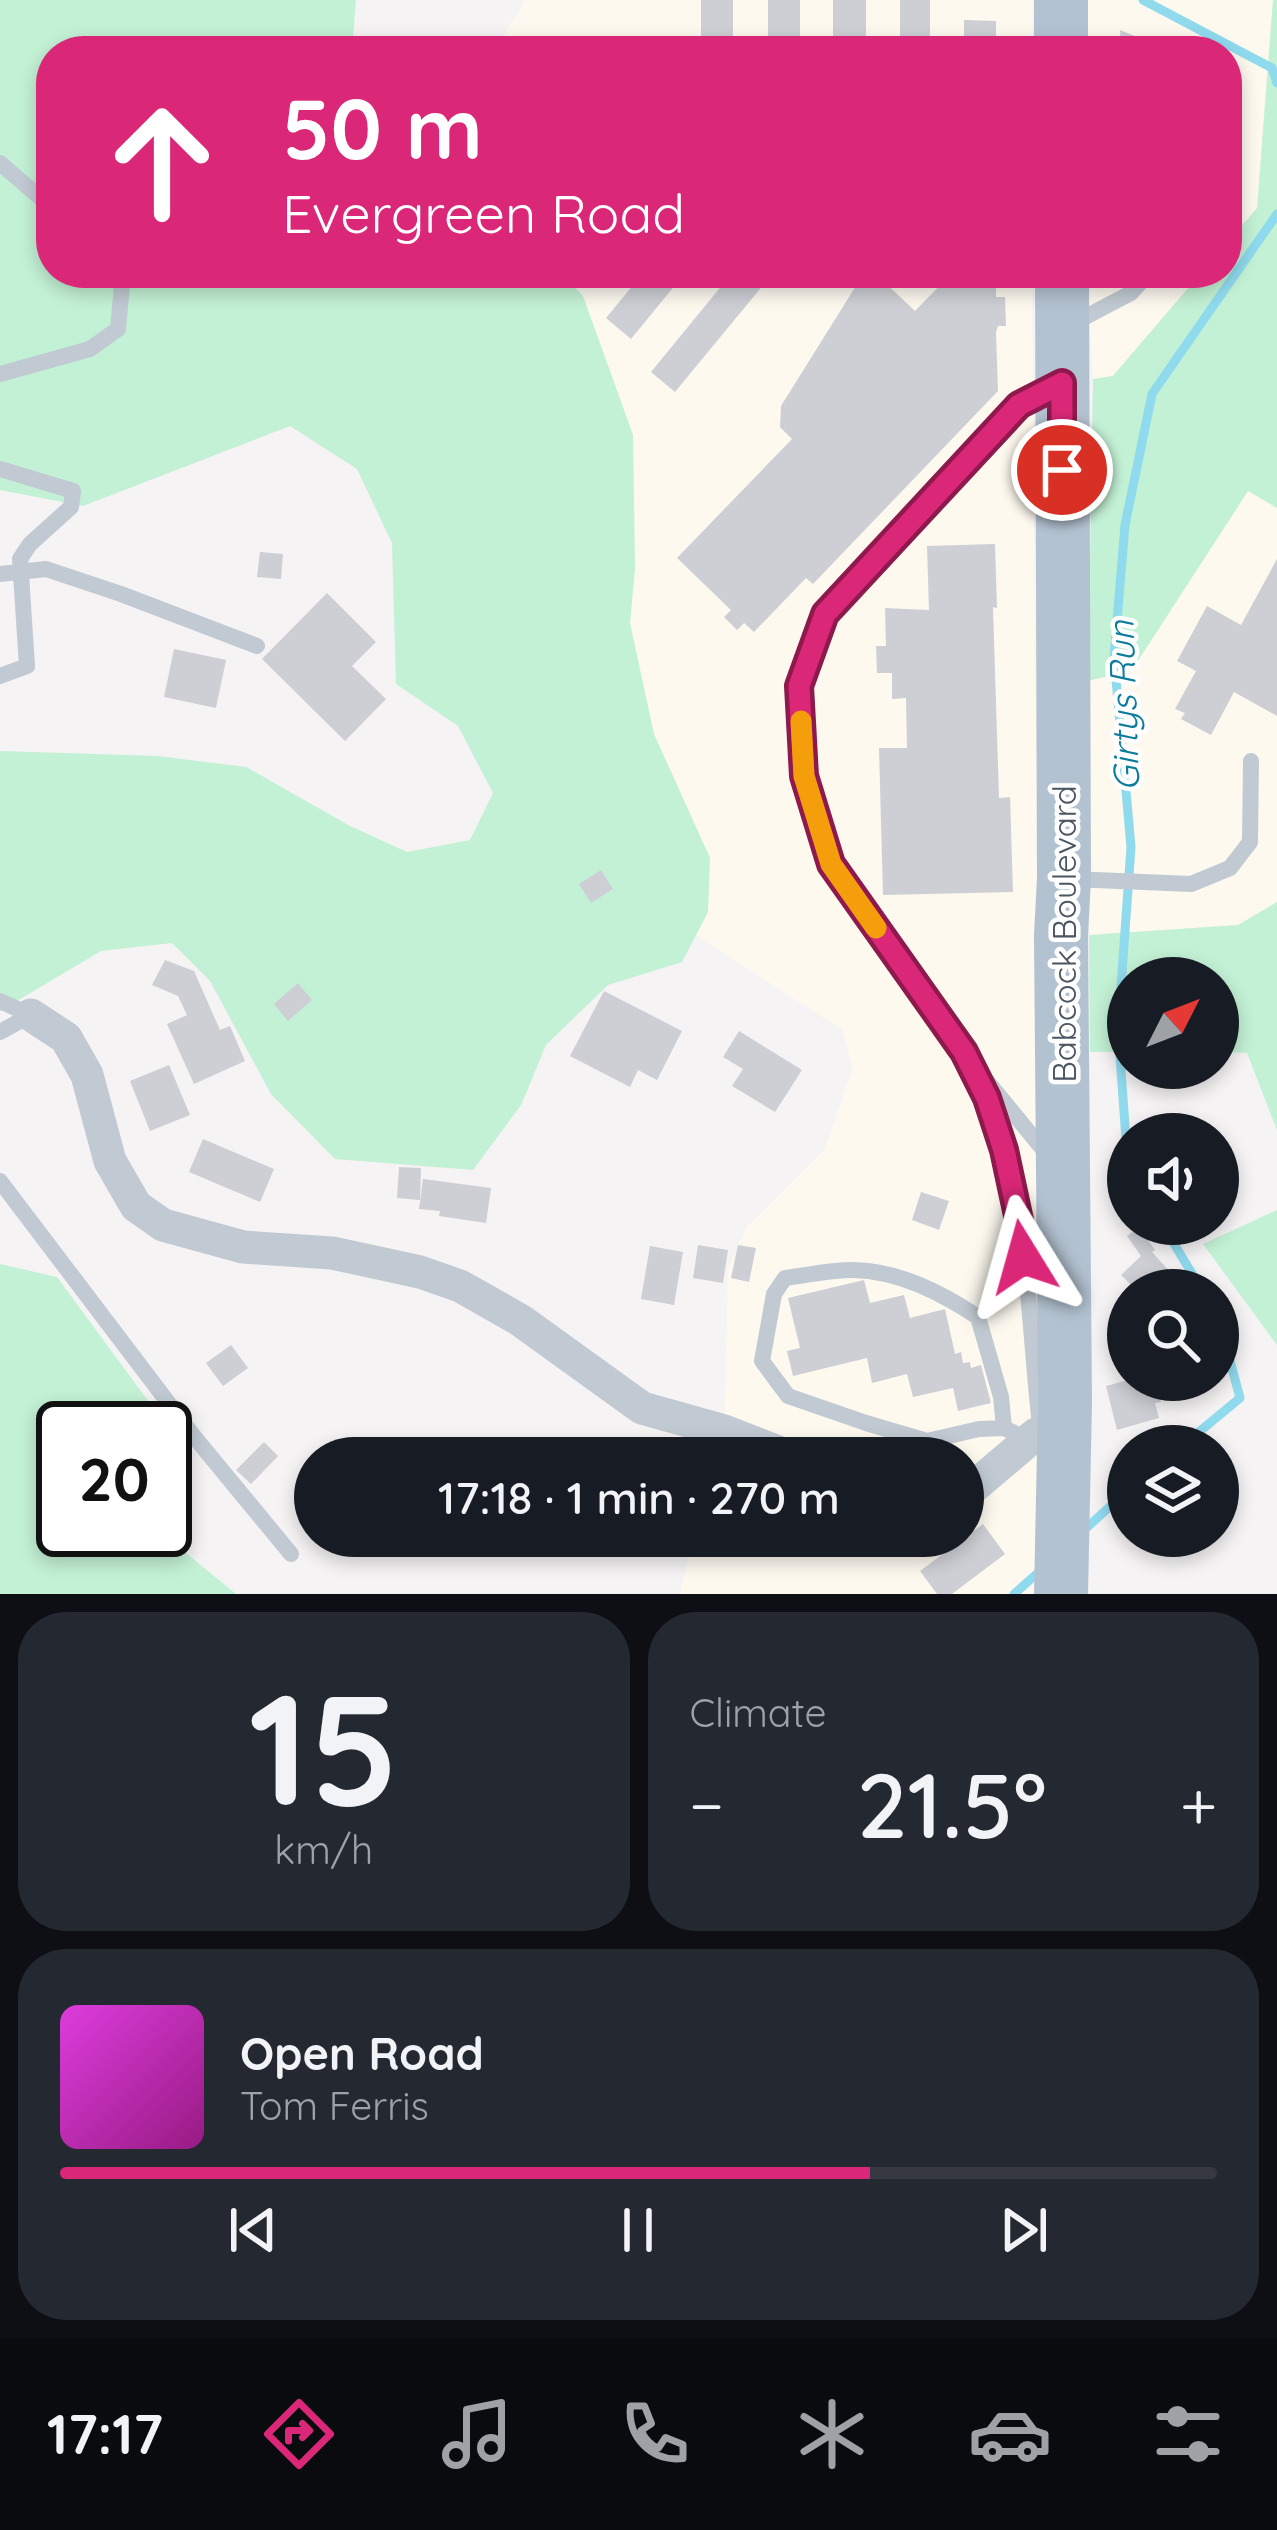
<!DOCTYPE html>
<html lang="en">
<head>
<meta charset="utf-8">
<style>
  :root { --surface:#171b24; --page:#242831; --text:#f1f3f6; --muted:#9ea1a6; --line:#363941; --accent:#db2777 }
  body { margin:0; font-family:Quicksand,sans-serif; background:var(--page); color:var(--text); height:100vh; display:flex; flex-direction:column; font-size:45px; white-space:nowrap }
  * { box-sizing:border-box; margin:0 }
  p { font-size:39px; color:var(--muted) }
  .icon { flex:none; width:66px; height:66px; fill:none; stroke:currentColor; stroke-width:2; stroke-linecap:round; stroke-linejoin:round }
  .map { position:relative; height:1594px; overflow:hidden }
  .panel { display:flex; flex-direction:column; gap:18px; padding:18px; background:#0d0f14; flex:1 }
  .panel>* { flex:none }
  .guide { position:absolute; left:36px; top:36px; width:1206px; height:252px; border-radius:48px; box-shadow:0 6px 18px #0003; background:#db2777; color:#fff; overflow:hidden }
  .needle { width:78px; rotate:48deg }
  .tools { position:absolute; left:1107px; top:957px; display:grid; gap:24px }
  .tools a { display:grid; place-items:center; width:132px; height:132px; border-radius:50%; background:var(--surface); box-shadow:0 6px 18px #0003; font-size:60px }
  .speed { position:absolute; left:36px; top:1401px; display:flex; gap:24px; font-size:60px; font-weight:700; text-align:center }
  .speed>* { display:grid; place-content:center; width:156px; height:156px; border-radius:50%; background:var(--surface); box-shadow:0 6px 18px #0003; line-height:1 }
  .speed .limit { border:6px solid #111; border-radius:18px; background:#fff; color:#111 }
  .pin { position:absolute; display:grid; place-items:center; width:102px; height:102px; color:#fff; margin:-51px; border:6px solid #fff; border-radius:50%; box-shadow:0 3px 12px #0007 }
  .me { position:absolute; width:132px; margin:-66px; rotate:352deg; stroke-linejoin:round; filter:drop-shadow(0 0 9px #0008) }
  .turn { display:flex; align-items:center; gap:42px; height:252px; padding:0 48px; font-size:54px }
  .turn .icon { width:156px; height:156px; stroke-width:2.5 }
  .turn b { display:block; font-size:84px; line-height:102px }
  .big { font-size:90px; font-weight:600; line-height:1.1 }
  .panel .widget { flex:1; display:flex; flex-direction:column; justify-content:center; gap:18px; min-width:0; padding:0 42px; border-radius:48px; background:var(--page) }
  .panel .dial { align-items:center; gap:0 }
  .dial b { font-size:156px; line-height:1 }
  .song { display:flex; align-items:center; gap:36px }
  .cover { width:144px; height:144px; border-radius:18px; background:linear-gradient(135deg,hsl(300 70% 55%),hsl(310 70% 35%)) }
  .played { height:12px; border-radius:6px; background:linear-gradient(90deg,var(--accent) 70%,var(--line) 70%) }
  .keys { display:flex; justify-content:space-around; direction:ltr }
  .heat { display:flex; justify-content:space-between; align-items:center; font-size:66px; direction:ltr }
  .panel .tiles { flex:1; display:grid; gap:18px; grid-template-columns:1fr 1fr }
  .widget:last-child { grid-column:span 2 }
  .trip { position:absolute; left:294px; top:1437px; width:690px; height:120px; border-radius:60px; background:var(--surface); box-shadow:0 6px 18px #0003; font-weight:600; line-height:120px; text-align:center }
  .tab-bar { display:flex; height:192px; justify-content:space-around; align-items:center; background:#090b0e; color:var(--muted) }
  .tab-bar .icon { width:84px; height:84px }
  .tab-bar .current { color:var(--accent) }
  .tab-bar b { font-size:54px; color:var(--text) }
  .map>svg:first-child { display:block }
  .commercial { fill:#fdf9ef }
  .green { fill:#c3f1d5 }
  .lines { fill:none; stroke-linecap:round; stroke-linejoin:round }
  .stream { stroke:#90daee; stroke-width:9 }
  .building { fill:#cdcfd5 }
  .service { stroke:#c1cad2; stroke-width:16 }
  .minor { stroke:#c1cad2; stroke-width:33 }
  .primary { stroke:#b3c2d1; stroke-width:54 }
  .route-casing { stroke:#8e194d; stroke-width:30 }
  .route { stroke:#db2777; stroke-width:21 }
  .slow { stroke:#f59e0b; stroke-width:21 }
  .labels { text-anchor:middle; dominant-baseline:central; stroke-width:9; stroke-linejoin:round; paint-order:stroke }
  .street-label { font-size:33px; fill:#4a5661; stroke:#fff }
  .water-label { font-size:36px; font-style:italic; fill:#0c7c9b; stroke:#fff }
</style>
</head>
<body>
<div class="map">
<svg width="1277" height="1594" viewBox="0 0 1277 1594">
  <rect width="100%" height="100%" fill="#f5f3f3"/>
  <path class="commercial" d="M525,0H1033L1032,51H495Z
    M1084,0H1273L1257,208L1227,243V51H1085Z
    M562,273H1032L1043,1594H680L694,1536H963V1458H716L724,1431L728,1269L746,1228L825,1149L853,1067L842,1030L696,935L708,912L710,858L654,734L630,623L635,569L633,435L583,297Z
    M1087,273H1201L1112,376L1093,379Z
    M1249,490L1277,508V902L1238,925L1089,935L1088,681L1132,670Z"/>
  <path class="green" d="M0,0H356L352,51H51V273H562L583,296L633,435L635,569L630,623L654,734L710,858L708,912L682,962L608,985L546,1045L521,1105L473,1170L335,1159L271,1094L210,981L172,943L101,951L0,1011V751L158,756L246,767L350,826L407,852L470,840L493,793L458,726L396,684L392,543L357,469L290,426L83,506L0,490Z
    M1273,0H1277V508L1248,491L1132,670L1088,681L1093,379L1113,376L1201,273H1227V243L1257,208Z
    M1277,902V1130L1247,1053L1218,1052V978H1128V1052H1090L1089,935L1238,925Z
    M1277,1210V1345L1203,1244Z
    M0,1264L57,1277L182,1447L165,1470V1428H63V1530H158L236,1594H0Z"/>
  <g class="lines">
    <path class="stream" d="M1143,0L1272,68L1277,83
      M1128,1167L1118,1029L1131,847L1114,657L1125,525L1152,394L1277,214
      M1162,1224L1202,1290
      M1182,1446L1240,1398L1218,1316
      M1083,1531L1128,1490
      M1014,1594L1040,1571"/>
  </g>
  <path class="building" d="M701,0H733V51H701Z
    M768,0H800V51H768Z
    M833,0H866V51H833Z
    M900,0H930V51H900Z
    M964,20L996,21V51H964Z
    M1120,30L1172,51H1121Z
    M643,273H685L631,339L606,318Z
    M732,273H773L675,392L651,372Z
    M864,273H875L915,311L948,277L996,276V297H1005L1006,326H998L996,332L998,391L813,584L806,578L754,632L744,623L737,630L724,617L731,610L677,558L792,439L780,427L781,406Z
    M995,544L997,608L993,607L999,798L1010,797L1013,892L883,895L879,748H907L906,698L892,699V673H877L876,646H886L885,608L929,610L927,546Z
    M260,552L283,554L281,579L257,577Z
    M1277,559V716L1234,692L1211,735L1181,719L1185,713L1175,709L1196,671L1177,661L1207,606L1241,625Z
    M327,593L376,642L352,666L386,699L345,741L262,659Z
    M174,649L226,660L216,708L164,697Z
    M601,870L613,889L591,903L579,884Z
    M165,960L194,971L220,1030L230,1026L245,1061L194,1084L167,1024L187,1015L178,996L152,985Z
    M298,983L312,1000L288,1021L274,1004Z
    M604,991L682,1031L657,1080L638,1070L630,1087L570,1056Z
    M739,1031L802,1070L775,1112L732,1086L743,1069L723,1057Z
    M169,1065L190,1115L150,1131L130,1081Z
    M203,1139L274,1169L260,1202L189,1172Z
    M399,1167L421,1168L420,1200L397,1198Z
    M423,1179L491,1188L486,1223L439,1216L440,1211L419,1209Z
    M921,1192L949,1201L939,1230L912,1220Z
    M1139,1227L1155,1250L1152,1252L1172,1274L1170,1285L1165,1290H1125L1130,1284L1121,1275L1141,1256L1127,1236Z
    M698,1245L728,1250L723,1283L693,1278Z
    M738,1245L756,1248L749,1282L731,1278Z
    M650,1246L683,1252L674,1305L641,1299Z
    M864,1280L870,1303L904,1295L910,1318L945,1309L955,1354L961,1352L963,1363L970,1362L971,1368L981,1365L991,1403L958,1411L953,1388L913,1397L907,1374L872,1383L867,1358L793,1376L787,1351L800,1348L788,1298Z
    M231,1345L248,1368L223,1386L206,1363Z
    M1128,1380H1155L1161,1402L1155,1403L1159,1418L1117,1430L1106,1386Z
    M264,1442L278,1456L251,1484L236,1470Z
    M983,1524L1005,1554L952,1594H937L920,1571Z"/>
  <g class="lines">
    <path class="service" d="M0,163L51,207
      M1070,325L1131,293L1149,273
      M0,374L90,349L118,329L122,285L113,273
      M0,469L73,491L71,507L30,544L20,559L27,666L0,676
      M0,574L46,569L121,594L257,646
      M1071,879L1191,884L1230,868L1250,842L1251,761
      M0,1001L31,1015
      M0,1032L31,1015
      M978,1080C1029,1179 1027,1315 1040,1425
      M1046,1153L964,1053L831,864L804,776L799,686L825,614L1019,405L1051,389
      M0,1181L192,1434L291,1554
      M1004,1428L1001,1397L978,1317C940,1292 899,1271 853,1270C831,1270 807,1275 785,1278L774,1294L762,1361L788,1396L866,1423L927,1441L979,1429L1004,1428L1029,1440"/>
    <path class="minor" d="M31,1015L66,1038L87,1075L110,1161L136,1206L163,1225L243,1247L332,1253L420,1272L460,1286L520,1320L642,1408L724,1431L778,1452L784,1458
      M963,1496L1036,1434L1064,1424
      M900,1536H906"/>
    <path class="primary" d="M1061,0V51
      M1061,1594L1065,1402L1061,936L1064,878L1062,273"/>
  </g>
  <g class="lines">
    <defs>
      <path id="route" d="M1023,1257L1019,1220L1004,1150L987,1098L964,1052L831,864L804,776L799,686L825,614L1019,405L1062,383V470"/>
    </defs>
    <use href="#route" class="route-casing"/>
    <use href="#route" class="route"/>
    <path class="slow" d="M801,721L804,776L831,864L876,928"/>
  </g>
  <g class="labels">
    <g class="street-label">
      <text transform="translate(1063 934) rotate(-90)">Babcock Boulevard</text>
    </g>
    <g class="water-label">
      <text transform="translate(1123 706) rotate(-92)">Girtys Run</text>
    </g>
  </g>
</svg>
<div class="tools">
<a><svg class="needle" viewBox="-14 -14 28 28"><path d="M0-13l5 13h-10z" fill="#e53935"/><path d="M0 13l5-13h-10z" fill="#9ea1a6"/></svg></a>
<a><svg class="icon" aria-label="sound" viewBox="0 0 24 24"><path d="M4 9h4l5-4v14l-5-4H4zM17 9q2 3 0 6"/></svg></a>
<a><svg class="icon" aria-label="search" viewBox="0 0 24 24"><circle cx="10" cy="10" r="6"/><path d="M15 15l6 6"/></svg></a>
<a><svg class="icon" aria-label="layers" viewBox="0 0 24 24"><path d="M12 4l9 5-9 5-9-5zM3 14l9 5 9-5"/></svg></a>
</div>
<div class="speed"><div class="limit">20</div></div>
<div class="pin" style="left:1062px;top:470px;background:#d93025"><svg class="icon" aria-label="arrive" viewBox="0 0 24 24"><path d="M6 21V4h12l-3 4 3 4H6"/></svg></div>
<svg class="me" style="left:1023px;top:1257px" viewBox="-20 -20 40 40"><path d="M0-17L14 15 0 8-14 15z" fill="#db2777" stroke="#fff" stroke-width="4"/></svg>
<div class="trip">17:18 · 1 min · 270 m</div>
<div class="guide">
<div class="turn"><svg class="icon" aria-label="ahead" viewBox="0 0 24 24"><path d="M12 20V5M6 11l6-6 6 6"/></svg><div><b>50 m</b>Evergreen Road</div></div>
</div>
</div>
<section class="panel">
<div class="tiles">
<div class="widget dial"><b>15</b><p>km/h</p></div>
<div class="widget"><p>Climate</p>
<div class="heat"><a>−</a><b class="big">21.5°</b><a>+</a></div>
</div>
<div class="widget">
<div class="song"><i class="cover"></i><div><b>Open Road</b><p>Tom Ferris</p></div></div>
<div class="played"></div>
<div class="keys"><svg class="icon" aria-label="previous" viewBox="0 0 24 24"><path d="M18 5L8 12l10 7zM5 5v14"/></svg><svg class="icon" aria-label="pause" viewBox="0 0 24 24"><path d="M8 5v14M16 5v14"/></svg><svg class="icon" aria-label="next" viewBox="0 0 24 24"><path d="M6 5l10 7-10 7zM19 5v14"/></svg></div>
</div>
</div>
</section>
<nav class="tab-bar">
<b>17:17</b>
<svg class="icon current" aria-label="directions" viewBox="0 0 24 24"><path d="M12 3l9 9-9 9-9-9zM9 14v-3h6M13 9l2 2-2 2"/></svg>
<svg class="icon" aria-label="music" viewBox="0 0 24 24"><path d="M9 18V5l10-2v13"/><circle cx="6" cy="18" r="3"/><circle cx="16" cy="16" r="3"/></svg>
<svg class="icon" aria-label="phone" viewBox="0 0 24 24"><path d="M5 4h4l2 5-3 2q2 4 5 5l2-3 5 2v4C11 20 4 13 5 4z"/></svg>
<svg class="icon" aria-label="climate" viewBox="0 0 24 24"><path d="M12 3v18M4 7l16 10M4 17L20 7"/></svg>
<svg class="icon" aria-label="car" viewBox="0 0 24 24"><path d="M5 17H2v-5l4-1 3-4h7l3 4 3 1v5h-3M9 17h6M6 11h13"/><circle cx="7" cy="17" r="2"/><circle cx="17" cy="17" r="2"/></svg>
<svg class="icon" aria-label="filters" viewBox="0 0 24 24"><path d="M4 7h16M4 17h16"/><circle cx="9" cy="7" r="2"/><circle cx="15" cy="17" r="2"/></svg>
</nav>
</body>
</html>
